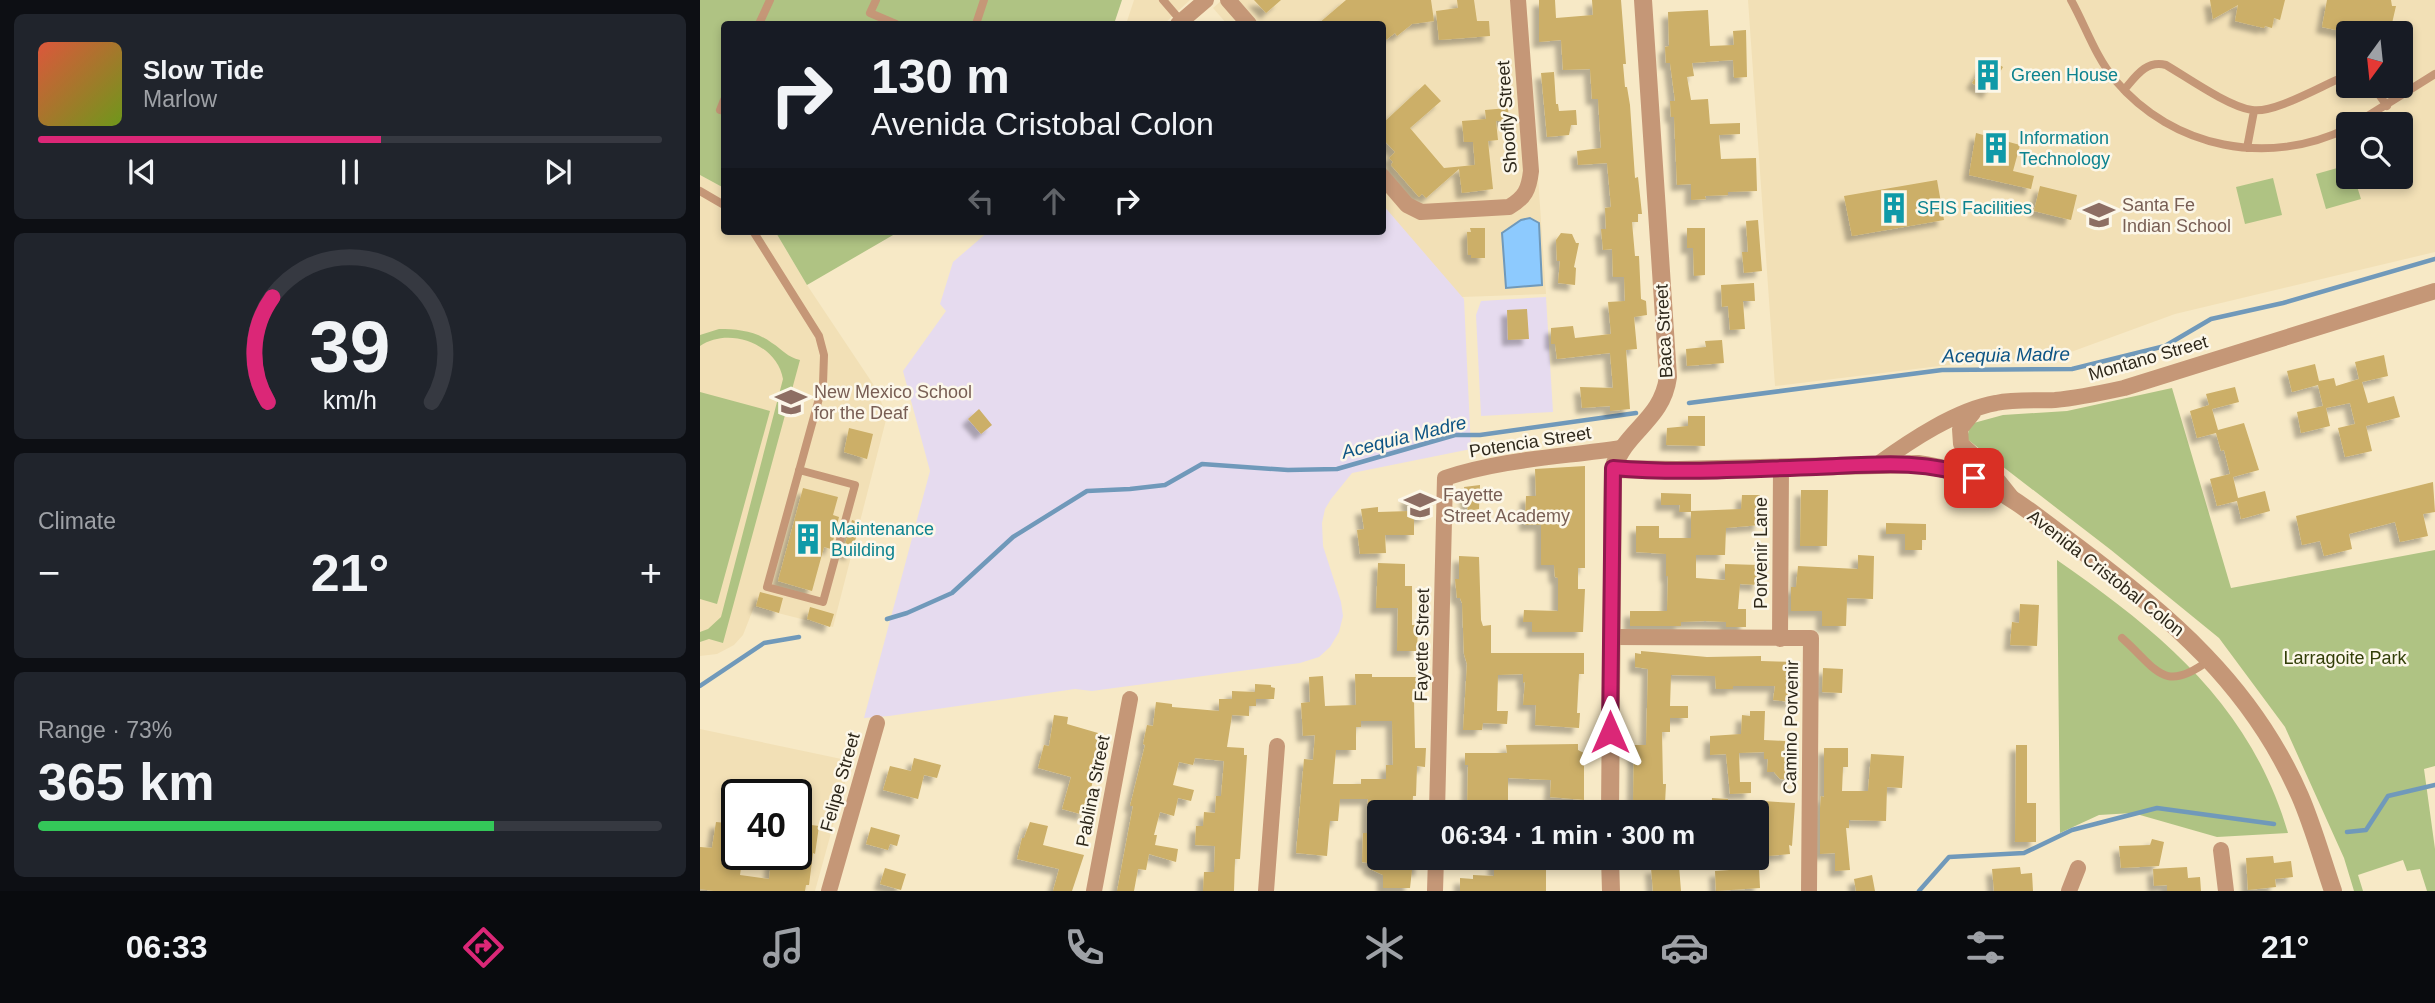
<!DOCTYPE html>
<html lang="en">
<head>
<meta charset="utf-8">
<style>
  :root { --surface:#171b24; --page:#20242c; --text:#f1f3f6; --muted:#9ea1a6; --line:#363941; --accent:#db2777 }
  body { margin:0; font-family:Helvetica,sans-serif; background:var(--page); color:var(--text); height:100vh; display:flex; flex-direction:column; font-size:26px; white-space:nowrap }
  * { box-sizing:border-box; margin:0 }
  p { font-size:23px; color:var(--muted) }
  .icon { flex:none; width:38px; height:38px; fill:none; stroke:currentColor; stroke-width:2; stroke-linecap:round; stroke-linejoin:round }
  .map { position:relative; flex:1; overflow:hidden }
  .details { display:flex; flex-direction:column; gap:14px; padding:14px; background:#0d0f14; width:700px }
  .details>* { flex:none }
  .banner { position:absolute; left:21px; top:21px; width:665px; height:214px; border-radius:7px; box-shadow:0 4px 10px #0003; background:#171b24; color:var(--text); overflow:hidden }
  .needle { width:46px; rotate:195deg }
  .fabs { position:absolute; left:1636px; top:21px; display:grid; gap:14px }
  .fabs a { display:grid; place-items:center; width:77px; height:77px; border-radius:7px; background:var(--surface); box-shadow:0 4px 10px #0003; font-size:35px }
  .speed { position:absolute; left:21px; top:779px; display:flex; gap:14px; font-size:35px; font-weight:700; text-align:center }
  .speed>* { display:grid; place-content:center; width:91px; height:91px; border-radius:50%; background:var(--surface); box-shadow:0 4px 10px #0003; line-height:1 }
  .speed .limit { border:4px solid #111; border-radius:10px; background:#fff; color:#111 }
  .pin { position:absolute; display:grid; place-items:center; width:60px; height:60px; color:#fff; margin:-30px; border-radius:14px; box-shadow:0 4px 10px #0006 }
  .me { position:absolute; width:77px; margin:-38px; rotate:0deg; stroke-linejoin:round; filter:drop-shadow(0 0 5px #0008) }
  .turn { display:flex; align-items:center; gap:24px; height:147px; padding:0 35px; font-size:32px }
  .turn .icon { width:91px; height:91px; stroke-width:2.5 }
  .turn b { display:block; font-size:49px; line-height:60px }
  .lanes { display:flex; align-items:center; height:66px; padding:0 35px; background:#0003; justify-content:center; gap:35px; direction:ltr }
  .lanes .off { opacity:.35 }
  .big { font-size:52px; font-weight:700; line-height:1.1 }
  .details .tile { flex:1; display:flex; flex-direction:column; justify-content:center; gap:10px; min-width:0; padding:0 24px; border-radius:10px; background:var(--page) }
  .details .dial { align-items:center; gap:0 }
  .dial svg { height:182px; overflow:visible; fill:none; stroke:var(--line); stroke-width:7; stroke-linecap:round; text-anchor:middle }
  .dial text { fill:var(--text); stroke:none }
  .song { display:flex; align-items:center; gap:21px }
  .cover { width:84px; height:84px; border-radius:10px; background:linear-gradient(135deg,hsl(10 70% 55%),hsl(80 70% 35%)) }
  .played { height:7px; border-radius:4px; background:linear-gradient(90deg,var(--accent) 55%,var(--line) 55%) }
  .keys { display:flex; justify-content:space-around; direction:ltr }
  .heat { display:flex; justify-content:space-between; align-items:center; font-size:38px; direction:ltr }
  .charge { height:10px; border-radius:5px; background:linear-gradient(90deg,#34c759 73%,var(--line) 0) }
  .trip { position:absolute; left:667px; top:800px; width:402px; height:70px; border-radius:7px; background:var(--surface); box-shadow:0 4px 10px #0003; font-weight:700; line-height:70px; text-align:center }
  .tab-bar { display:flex; height:112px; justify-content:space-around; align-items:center; background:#090b0e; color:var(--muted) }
  .tab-bar .icon { width:49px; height:49px }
  .tab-bar .selected { color:var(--accent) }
  .tab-bar b { font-size:32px; color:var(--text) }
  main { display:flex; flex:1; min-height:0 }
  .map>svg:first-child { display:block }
  .built { fill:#f2e0b6; fill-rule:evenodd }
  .industrial { fill:#e6dbef }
  .green { fill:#afc383 }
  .water { fill:#8dcafe; stroke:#7099ba; stroke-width:2 }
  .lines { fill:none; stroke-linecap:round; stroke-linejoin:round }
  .stream { stroke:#7099ba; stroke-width:4.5 }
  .building { fill:#ccaf67; fill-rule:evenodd; filter:url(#shadow) }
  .service { stroke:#c59777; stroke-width:8 }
  .minor { stroke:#c59777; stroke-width:16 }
  .tertiary { stroke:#c59777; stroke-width:18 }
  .route-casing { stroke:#8e194d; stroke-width:18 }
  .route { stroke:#db2777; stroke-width:12 }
  .labels { text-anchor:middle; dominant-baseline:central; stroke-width:5; stroke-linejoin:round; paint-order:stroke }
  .culture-label { font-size:18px; fill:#0d838f; stroke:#fcf7e9; text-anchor:start }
  .street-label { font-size:18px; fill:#2e281b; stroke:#fcf7e9 }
  .education-label { font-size:18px; fill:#785e54; stroke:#fcf7e9; text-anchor:start }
  .park-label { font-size:18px; fill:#323e08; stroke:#fcf7e9 }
  .water-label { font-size:19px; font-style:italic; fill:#0d5484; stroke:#fcf7e9 }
</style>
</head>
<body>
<main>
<section class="details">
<div class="tile">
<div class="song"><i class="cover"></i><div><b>Slow Tide</b><p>Marlow</p></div></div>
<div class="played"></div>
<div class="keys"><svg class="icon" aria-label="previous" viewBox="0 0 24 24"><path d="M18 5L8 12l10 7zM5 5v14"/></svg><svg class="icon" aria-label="pause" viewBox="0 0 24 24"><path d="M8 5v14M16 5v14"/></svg><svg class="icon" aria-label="next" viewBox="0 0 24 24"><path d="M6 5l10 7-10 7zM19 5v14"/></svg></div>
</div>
<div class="tile dial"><svg viewBox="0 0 100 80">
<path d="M14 69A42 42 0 1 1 86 69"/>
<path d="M14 69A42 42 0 0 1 16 23" stroke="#db2777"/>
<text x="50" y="56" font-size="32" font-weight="700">39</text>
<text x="50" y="72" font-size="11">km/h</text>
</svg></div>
<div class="tile"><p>Climate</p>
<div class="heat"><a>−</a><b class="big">21°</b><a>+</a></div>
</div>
<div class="tile"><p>Range · 73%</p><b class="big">365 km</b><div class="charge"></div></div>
</section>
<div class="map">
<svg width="1735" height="891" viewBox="0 0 1735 891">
  <defs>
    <filter id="shadow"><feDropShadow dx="-6" dy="6" stdDeviation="2" flood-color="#0004"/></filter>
  </defs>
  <rect width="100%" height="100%" fill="#f7e9c6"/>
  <path class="built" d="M434,0H490L464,24H426Z
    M522,0H826L846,294L761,297L683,206L682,24H527L513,8Z
    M1048,0H1735V252L1475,314L1360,356L1240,366L1075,386ZM1648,33H1701V86H1648ZM1648,124H1701V177H1648Z
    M0,175L24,188V231H75L107,285L175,387L187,416L133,627L54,607L43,635L34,645L17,654L0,656Z
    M0,729L151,761L115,891H0ZM37,794H96V854H37Z"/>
  <path class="industrial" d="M683,205L764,299L771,449L652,473L631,499L625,509L622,523L623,546L641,602L643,616L639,632L630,647L619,657L600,663L392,691L375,689L189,716L164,718L230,471L203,371L246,311L240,304L253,262L289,231H682Z
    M846,297L853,412L781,416L776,315L781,301Z"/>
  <path class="green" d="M0,0H422L414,24H24V188L0,175Z
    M1648,165V177H1654L1661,199L1626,209L1616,174Z
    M1573,178L1582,215L1545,224L1536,187Z
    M75,231H200L107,285Z
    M19,329C38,329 56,331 72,343C83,350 87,357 100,360L23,643L9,639L0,642V632L8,629L21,617L83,379C77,344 29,326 0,346V335Z
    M1472,388L1531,588L1735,550V766L1724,769L1735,849V891H1727L1720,869L1707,871L1703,860L1658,875L1663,891H1654L1644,858L1585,727L1519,638L1411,550L1267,439L1270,424L1303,415L1367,411Z
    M0,392L70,411L17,604L0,599Z
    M1357,560C1462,633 1551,706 1588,833L1517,837L1433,813L1399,815L1360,833Z"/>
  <path class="water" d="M830,218L839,223L842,285L806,288L802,233L821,220Z"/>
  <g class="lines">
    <path class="stream" d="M989,403L1242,370L1372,369L1465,346L1511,319L1583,303L1735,259
      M187,619L207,613L252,593L313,537L387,491L430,489L465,485L502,464L588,470L637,469L755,435H780L936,413
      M0,686L64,643L99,637
      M1647,832L1666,830L1688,796L1735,785
      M1219,891L1249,857L1324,853L1372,830L1457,808L1574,824"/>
  </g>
  <path class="building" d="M554,0H581L566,13Z
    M646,0H731L734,21L712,24L697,36L695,33L682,43V24H618Z
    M757,0H774L777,21H789L790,36L739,40L736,11L758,8Z
    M839,0H855L856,18L893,15L892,0H921L926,64H923L925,87H927L930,105L935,178L938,177L942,214H938V222H932L935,256H939L941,299L946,301L947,315L934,317L937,349L926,350L930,409L910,411V406L882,408L880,387L913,388L910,353L857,359L855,344H851V328L873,326L875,338L911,334L908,302L925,301L924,277H913L912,249L903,250L901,229H906L905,208L911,207L907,163L878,165L877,151L901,148L898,99H892L890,69L863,70L861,40L839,42Z
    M1510,0H1585L1580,20L1574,18L1572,28L1565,26L1564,28L1535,21L1538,5L1513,19Z
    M1627,0H1691L1692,6H1696L1690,32L1679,29L1675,33H1650L1622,27Z
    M1008,10L1010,46L1034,45L1033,31L1046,30L1047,77L1034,78L1033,60L992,63L994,76L987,77L991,100L1008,99L1010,124L1040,123V134L1019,135L1021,159L1056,158L1057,191L1028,192V195L1005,196L1006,199L991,200V184L977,185L974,117H971L970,101H975L970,63H966L965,47L969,46L968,12Z
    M1288,58L1303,67L1288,93L1272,83Z
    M854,72L856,104H858L859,111L876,110L877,125H871L869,135L847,137L841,73Z
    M725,84L741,101L710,128L744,168L775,165L773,142H764L762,121L786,119L785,110L808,108L809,120L796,121L798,140L788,141L793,189L762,193L759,169L726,198L722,194L719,197L691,165L693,162L689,158L695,152L682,138V124Z
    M1276,133L1320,145L1313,171L1334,176L1331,189L1269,175Z
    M1237,180L1244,220L1152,236L1144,196Z
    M1340,186L1377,195L1371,220L1334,211Z
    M1058,220L1062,271L1044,273L1042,252H1048L1046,221Z
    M770,228H785V258H771V255H768L767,232H771Z
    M987,228H1005V275L994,276L993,248H987Z
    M861,233L872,234L876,243H879L874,267L876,268L875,285L858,283L860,261H857L856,240Z
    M1054,283L1055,301H1043L1045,329L1030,330L1028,306L1022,307L1021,285Z
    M827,309L829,339L808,340L807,310Z
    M1022,340L1024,363L987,366L986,349L1006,347L1005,341Z
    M1684,355L1688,376L1662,382L1668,403L1694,396L1700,417L1666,426L1672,451L1645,457L1638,428L1655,424L1650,403L1626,408L1630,426L1601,433L1597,412L1623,406L1618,385L1592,392L1587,371L1615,364L1619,381L1634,378L1636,386L1659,379L1655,362Z
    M1535,387L1539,402L1512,409L1518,430L1544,423L1559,470L1533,477L1538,498L1565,491L1570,511L1541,519L1537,501L1517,506L1510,479L1530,474L1524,450L1521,451L1516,433L1497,438L1490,411L1509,405L1506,394Z
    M279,409L292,425L281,434L268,419Z
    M988,416H1005V446L966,445L967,428L988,426Z
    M149,428L173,434L167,459L144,452Z
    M885,466V568H878V589H885L883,632H832V622H823L824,610L858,611V578L855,577L854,565H841V525H825L826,496H836L835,469Z
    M1733,482L1735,512L1723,514L1728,536L1700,542L1695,522L1649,534L1652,549L1624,556L1620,541L1602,545L1596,516Z
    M780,485L779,509L768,511L764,487Z
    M103,488L138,497L133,515L139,517L131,549L124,547L112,591L78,581Z
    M1101,490H1128L1127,546H1100Z
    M724,492L729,509L727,516L714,519V535H685L686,553L660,554L657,530L664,529L661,509L678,507V512L710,511L706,498Z
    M961,493L991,494V511L1041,509L1042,495H1060V525L1026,528L1025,555H996V578L1025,580V564L1059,565V585L1040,584L1038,609H1046V627H1026V622L1005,621L981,622V626H930V611H967L968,576H966V554L936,552V526H959V538H991V512H979L980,505H961Z
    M152,520L160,523L151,555L143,552Z
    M1186,523L1226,524V540H1222V550H1205V534H1186Z
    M1158,555L1174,556L1173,599L1147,598L1146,626H1122V611H1091V587H1096L1098,566L1158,569Z
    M759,556L779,557L781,620L783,626L791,625V653H884V674H879L877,713H880L879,728L835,725L836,705H823L825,682L823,683V674L798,675L797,711H808L807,724L783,723L782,730H763L767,664L764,654L762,603L760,598H757L755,579H759Z
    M678,563L705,564V586H712V625H718L717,651H697L698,608H676Z
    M60,592L83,598L79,613L56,606Z
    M1320,604L1339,605L1337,646L1310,645L1312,622L1319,623Z
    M110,607L134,614L130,627L107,619Z
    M941,651L1007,657L1061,656V661L1096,662L1093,702L1073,700L1075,686H1033V689H1016L1015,676L971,675L970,706H988V718H970V732H962L963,784H966L965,804L933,803L934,745H946L948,669L935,667V653L941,654Z
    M1123,668L1143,669L1142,693L1122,692Z
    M655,674H672V677H717V699H714L715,748H726L725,767L717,766L716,796H713L712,812H679V858H721V870H712L710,888H683V875L670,869L668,863L662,862L663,833H667L668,799H640L638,821H630L627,856L596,853L604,759L613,760L615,735L603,736L601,703L610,702L609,677L623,676L625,706L656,705ZM661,721H692L693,765H686V779H661V784H633L636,750H656V727H661Z
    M555,684L571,685V687L575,688L574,699H556V706H549V716L532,715L527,747L544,748V755H547L540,859H535L534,891H503L504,872H514L515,846L495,845L496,826H503L504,812L515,813L516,796H521L524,761L495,758L493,765L479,762L473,785L494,790L491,801L478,798L474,816L460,812L454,835H457L455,845L478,849L476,862L449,854L446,870L438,869L434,891H417L433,806H430L445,745L443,744L447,725L453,726L456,702L472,704V707L519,711V699H532V691L555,692Z
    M1050,711H1065L1064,740L1085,741V749L1096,750L1095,780L1080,779L1074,772H1067L1068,759H1064V752L1039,753L1040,782H1051V793L1030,794L1026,754L1010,755V736L1041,734L1042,715L1050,716Z
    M354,715L368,717L367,724L398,733L396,739L405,741L402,754H400L384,815L362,809L371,777L338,768L344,745L349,746Z
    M878,744V750L884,753V800L850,797L851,780L808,778V800L831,801L830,811L767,812L768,765H765V753H807L806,745Z
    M1316,745H1327V803H1336V842H1315Z
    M1124,748H1148V767H1143L1142,791H1168L1171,754L1204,756L1202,788L1187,787L1186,821L1149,820V828H1146L1150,870L1135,871V853L1120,854V808L1121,796L1124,797Z
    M214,758L241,765L237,778L224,775L218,799L183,790L190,766L211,771Z
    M1012,798L1028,799L1027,812H1011Z
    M1063,801L1095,803L1092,846L1089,845L1090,854L1057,857V836H1061Z
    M16,822L37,824L34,851H37V854H43L40,875L69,879L72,854H96V823L119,826L115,854L113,853L109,885H106L105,891H14L0,889V847L12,848Z
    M330,822L348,826L343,845L384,855L372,891H353L359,869L317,859L322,838H324Z
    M171,827L200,835L197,846L190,844L188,850L166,844Z
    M1452,839L1464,842L1459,866L1421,868L1419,846L1450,845Z
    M1573,856L1574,863L1591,861L1593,877L1575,879L1576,887L1548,890L1546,858Z
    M794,858H808V864L846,868V891H760V878L773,879V875L794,876Z
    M979,866L981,891H953L951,868Z
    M1320,867L1321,874L1332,873L1333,891H1294L1292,869Z
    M1487,867L1488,878L1500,877L1501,891H1467V885L1454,886L1453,869Z
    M185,868L206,874L201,890L180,884Z
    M1059,868L1060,888L1016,891L1015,871Z
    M1172,875L1175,891H1156L1154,879Z"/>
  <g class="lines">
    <path class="service" d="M176,0L170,13L196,24
      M463,0L482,22
      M1371,0C1386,27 1395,56 1415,80C1473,149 1569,167 1648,128
      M59,24L70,0
      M276,24L284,0
      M1673,86L1687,106
      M1424,90C1436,76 1446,60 1466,65C1488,78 1529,107 1552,110C1575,114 1626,83 1648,75
      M20,110L24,100
      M1655,124L1735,74
      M1547,148L1554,111
      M0,191L24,205
      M53,231L119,336L124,355L123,384L67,587L123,602L155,485L99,470
      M1422,638C1457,669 1463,694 1508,661"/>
    <path class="minor" d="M528,0L549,24
      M478,24L506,0
      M682,176L707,205L721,212L809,207C825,198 829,189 831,171L818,0
      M1273,413L1260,429L1261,444L1288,468L1312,498
      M1178,464C1210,441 1256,410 1296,403C1315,399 1335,401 1355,400C1378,398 1401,393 1424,388L1735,291
      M911,637L1111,638L1109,891
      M1080,639L1081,468
      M737,812L745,478C802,459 862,457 921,448
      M1521,850L1526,891
      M129,891L177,723
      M394,891L430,699
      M566,891L577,746
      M735,891L736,858
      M1369,891L1378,868"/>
    <path class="tertiary" d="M913,469L977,470L1218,464C1288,474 1321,505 1376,546C1470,617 1551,684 1600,796C1613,826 1622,859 1633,891
      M910,812L913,469C925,430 962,421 968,377L943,0
      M910,858L911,891"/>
  </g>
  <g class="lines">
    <defs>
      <path id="route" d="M910,732L913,468C980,474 1049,469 1116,467C1169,465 1224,458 1274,478"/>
    </defs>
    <use href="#route" class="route-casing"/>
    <use href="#route" class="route"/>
  </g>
  <defs>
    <symbol id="building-bare" viewBox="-9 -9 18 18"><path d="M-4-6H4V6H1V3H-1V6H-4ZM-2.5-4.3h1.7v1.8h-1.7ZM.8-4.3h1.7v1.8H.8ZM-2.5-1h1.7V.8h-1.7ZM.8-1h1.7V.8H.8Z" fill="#0f9aa8" stroke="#fcf7e9" stroke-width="2.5" paint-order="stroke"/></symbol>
    <symbol id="school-bare" viewBox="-9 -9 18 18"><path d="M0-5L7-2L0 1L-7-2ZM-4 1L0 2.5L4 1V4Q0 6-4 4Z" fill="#8d6e63" stroke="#fcf7e9" stroke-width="2.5" paint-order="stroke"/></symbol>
  </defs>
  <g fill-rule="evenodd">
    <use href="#building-bare" x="1266" y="53" width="44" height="44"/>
    <use href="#building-bare" x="1274" y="126" width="44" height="44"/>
    <use href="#building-bare" x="1172" y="186" width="44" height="44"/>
    <use href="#school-bare" x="1377" y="193" width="44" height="44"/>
    <use href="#school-bare" x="69" y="380" width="44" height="44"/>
    <use href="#school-bare" x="698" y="483" width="44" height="44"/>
    <use href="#building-bare" x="86" y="517" width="44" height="44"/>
  </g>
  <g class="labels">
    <g class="culture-label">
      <text x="1311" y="75">Green House</text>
      <text x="1319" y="138">Information<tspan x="1319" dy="21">Technology</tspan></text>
      <text x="1217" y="208">SFIS Facilities</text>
      <text x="131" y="529">Maintenance<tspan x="131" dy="21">Building</tspan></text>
    </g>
    <g class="street-label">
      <text transform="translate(807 117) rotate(-94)">Shoofly Street</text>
      <text transform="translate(964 331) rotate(-93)">Baca Street</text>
      <text transform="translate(1448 358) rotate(-16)">Montano Street</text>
      <text transform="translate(830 442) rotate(-9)">Potencia Street</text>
      <text transform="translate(1061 553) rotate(-90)">Porvenir Lane</text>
      <text transform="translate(1406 573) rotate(38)">Avenida Cristobal Colon</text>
      <text transform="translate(722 645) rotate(-89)">Fayette Street</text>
      <text transform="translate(1091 727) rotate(-89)">Camino Porvenir</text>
      <text transform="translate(140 782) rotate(-74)">Felipe Street</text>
      <text transform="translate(393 791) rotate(-79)">Pablina Street</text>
    </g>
    <g class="education-label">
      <text x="1422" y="205">Santa Fe<tspan x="1422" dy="21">Indian School</tspan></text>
      <text x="114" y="392">New Mexico School<tspan x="114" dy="21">for the Deaf</tspan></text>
      <text x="743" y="495">Fayette<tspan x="743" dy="21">Street Academy</tspan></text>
    </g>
    <g class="park-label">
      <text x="1645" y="658">Larragoite Park</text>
    </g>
    <g class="water-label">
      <text transform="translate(1306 355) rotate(-1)">Acequia Madre</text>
      <text transform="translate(704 437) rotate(-14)">Acequia Madre</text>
    </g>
  </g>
</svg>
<div class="fabs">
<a><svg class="needle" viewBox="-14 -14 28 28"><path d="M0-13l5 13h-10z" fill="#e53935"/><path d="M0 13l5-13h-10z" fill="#9ea1a6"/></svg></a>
<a><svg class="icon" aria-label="search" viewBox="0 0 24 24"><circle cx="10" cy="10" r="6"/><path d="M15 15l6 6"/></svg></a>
</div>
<div class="speed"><div class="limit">40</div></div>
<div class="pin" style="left:1274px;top:478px;background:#d93025"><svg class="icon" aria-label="arrive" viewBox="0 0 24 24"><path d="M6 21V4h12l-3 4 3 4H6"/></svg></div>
<svg class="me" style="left:910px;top:732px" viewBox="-20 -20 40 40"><path d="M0-17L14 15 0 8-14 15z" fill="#db2777" stroke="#fff" stroke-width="4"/></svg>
<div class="trip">06:34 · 1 min · 300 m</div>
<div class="banner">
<div class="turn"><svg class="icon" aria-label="right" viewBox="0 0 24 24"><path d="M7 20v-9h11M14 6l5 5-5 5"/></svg><div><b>130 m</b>Avenida Cristobal Colon</div></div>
<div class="lanes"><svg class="icon off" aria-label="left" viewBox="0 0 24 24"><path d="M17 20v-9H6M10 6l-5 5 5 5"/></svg><svg class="icon off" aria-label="ahead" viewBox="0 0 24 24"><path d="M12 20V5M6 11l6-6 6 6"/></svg><svg class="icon" aria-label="right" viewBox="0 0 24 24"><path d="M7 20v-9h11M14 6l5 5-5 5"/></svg></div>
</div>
</div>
</main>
<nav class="tab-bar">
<b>06:33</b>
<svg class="icon selected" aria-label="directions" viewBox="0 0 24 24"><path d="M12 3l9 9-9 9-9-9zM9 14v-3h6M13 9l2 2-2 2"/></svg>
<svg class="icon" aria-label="music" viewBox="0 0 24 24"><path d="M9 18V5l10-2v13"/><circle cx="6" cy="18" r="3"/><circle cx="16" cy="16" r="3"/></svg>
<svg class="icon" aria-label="phone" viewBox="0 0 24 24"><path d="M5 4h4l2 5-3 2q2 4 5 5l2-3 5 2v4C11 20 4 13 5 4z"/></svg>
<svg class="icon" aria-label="climate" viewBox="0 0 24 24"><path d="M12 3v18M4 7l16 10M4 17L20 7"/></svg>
<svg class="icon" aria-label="car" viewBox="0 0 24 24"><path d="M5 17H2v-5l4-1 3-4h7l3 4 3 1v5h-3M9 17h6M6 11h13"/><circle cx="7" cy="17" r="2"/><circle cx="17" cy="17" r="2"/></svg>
<svg class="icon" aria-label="filters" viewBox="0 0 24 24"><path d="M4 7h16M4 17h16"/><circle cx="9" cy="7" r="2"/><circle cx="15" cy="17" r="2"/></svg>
<b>21°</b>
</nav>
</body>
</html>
